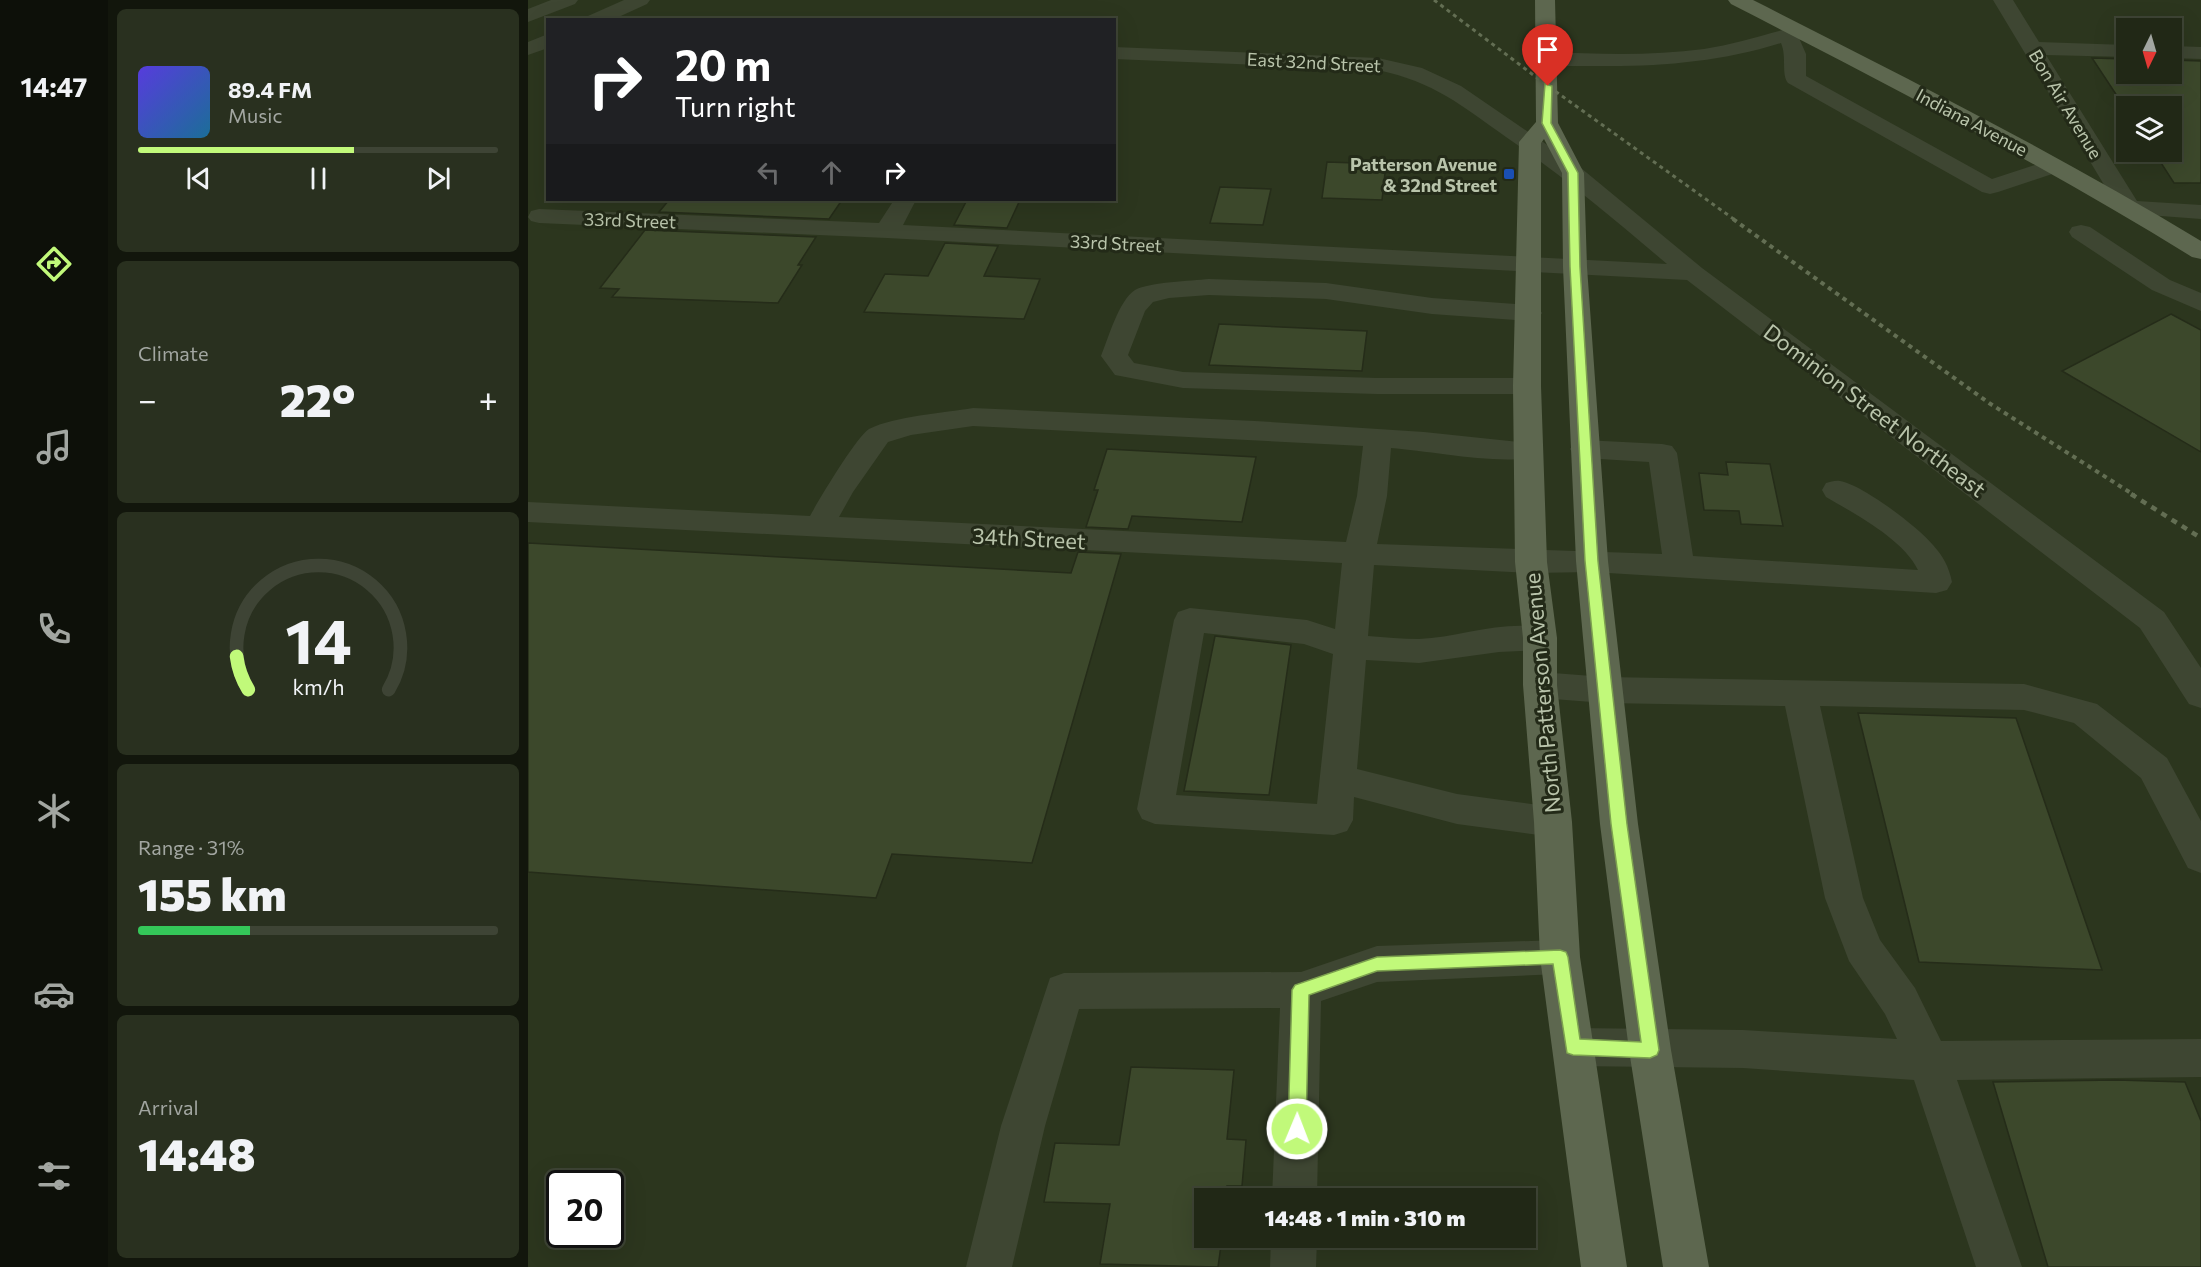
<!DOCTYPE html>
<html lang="en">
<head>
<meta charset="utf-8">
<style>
  :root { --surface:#212816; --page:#29301f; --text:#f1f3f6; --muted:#a2a6a1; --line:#3e4435; --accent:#c1f97a }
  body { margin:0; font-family:Commissioner,sans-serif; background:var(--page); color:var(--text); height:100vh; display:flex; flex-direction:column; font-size:22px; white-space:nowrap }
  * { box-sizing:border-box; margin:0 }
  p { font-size:20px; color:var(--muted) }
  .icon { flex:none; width:33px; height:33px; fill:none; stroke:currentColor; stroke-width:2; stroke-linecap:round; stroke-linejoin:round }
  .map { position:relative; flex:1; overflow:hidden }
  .drawer { display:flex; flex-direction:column; gap:9px; padding:9px; background:#12160c; width:420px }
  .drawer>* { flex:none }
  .guide { position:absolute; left:18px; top:18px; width:570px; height:183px; border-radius:0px; box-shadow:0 6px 24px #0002,0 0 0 2px var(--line); background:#202124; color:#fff; overflow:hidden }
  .needle { width:39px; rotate:185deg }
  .buttons { position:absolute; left:1588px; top:18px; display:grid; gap:12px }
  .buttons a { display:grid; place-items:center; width:66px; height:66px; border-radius:0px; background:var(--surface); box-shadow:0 6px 24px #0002,0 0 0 2px var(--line); font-size:30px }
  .speed { position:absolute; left:18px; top:1170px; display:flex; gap:12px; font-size:30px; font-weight:700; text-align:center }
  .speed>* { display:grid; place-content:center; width:78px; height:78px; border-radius:50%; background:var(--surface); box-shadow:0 6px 24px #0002,0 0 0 2px var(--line); line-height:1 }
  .speed .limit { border:3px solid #111; border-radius:9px; background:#fff; color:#111 }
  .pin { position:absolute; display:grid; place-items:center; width:51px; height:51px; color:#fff; margin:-62px -26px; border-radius:50% 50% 50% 0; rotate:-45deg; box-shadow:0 0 6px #0007 }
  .pin .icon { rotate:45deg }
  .me { position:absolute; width:66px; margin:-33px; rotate:1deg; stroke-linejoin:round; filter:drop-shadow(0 0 4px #0008) }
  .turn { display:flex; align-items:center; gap:21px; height:126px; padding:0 30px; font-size:27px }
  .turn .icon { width:78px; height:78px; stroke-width:2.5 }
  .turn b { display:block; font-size:42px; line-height:51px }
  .lanes { display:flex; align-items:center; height:57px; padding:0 30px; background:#0003; justify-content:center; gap:30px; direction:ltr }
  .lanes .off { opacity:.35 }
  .big { font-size:45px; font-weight:800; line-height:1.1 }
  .drawer .card { flex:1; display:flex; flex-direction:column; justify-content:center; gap:9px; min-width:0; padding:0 21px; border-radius:9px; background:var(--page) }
  .drawer .dial { align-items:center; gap:0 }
  .dial svg { height:156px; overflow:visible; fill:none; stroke:var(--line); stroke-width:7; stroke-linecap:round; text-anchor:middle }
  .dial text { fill:var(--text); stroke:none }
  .song { display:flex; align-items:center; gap:18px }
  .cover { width:72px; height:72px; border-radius:9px; background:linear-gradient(135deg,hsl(250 70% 55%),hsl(200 70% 35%)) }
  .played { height:6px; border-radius:3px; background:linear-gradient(90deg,var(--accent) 60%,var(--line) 60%) }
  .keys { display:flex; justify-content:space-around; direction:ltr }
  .heat { display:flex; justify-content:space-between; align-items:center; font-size:33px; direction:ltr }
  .charge { height:9px; border-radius:4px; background:linear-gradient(90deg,#34c759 31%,var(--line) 0) }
  .trip { position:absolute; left:666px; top:1188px; width:342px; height:60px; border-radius:0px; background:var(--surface); box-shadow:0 6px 24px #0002,0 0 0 2px var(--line); font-weight:800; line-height:60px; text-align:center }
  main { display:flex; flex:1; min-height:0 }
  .menu { display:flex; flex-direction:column; width:108px; justify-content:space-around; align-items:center; background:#0d1009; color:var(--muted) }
  .menu .icon { width:42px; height:42px }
  .menu .current { color:var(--accent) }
  .menu b { font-size:27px; color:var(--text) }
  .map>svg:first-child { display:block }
  .building { fill:#3c482b; stroke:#252c19; stroke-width:1.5 }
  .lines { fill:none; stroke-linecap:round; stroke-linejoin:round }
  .minor { fill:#3e4632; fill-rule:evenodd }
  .major { fill:#5d674f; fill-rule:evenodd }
  .rail-far2 { stroke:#636e53; stroke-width:3; stroke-dasharray:4 4; stroke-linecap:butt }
  .rail-far1 { stroke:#636e53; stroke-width:4; stroke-dasharray:4.5 4.5; stroke-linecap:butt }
  .rail { stroke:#636e53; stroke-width:4.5; stroke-dasharray:6 6; stroke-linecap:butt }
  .route { fill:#c1f97a; stroke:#7da24f; stroke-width:1.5 }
  .transit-dot { fill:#1a4fb4; stroke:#232a18; stroke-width:2 }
  .labels { text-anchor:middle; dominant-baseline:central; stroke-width:6; stroke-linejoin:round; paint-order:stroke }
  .far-street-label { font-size:18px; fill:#b9c4ab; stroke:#232a18 }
  .far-poi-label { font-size:18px; font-weight:bold; fill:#b9c4ab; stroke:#232a18; text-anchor:end }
  .street-label { font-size:22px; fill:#b9c4ab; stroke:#232a18 }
</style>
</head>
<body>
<main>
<nav class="menu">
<b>14:47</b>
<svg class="icon current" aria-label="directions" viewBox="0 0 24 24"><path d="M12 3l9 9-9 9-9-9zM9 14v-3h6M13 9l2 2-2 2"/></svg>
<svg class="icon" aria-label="music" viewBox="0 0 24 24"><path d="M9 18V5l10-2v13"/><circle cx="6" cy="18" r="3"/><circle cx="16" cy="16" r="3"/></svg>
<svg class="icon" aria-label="phone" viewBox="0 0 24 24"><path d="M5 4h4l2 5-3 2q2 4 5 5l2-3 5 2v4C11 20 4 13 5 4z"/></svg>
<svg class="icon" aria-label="climate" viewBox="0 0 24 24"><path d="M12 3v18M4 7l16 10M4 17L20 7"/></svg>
<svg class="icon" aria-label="car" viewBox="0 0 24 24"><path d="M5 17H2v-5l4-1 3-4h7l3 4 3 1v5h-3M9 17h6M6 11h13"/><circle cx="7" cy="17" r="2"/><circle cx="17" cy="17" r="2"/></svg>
<svg class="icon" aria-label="filters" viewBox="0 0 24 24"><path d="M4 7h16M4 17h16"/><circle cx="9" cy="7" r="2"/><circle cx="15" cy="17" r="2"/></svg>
</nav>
<section class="drawer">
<div class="card">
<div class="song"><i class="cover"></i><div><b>89.4 FM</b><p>Music</p></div></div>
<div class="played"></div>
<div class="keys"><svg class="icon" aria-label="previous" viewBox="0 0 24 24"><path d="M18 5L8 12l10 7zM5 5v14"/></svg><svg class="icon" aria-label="pause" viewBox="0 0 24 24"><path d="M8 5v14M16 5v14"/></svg><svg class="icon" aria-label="next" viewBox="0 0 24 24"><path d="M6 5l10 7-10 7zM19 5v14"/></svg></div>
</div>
<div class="card"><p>Climate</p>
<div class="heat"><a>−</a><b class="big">22°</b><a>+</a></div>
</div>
<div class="card dial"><svg viewBox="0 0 100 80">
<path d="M14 69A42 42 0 1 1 86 69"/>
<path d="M14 69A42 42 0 0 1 8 52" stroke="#c1f97a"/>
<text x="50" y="56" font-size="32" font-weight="700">14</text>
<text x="50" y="72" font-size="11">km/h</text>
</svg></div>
<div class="card"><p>Range · 31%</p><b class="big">155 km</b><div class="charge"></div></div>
<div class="card"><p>Arrival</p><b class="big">14:48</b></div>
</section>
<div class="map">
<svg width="1673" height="1267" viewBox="0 0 1673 1267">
  <rect width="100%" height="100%" fill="#2c361e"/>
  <path class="building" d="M1564,58L1599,59V74H1644V60L1673,61V183H1646L1626,152H1644V106H1599V111Z
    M799,162L858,164L854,200L794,198Z
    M692,187L743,189L735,225L682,223Z
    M141,200H314L301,219L131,212Z
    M439,200H492L479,228L426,225Z
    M117,230L288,237L270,265H274L250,303L84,297L91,289L72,288Z
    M417,243L470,246L456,276L512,279L496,319L336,312L357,274L400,276Z
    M1643,314L1673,330V452L1534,371Z
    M691,324L839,331L834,371L681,365Z
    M579,449L728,457L714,522L604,516L600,529L558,527L570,490H566Z
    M1198,462L1242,464L1255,526L1213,524L1211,511L1176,510L1171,473L1200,475Z
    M0,543L543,573L550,552L593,554L504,863L364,854L348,898L0,872Z
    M687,636L763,645L741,795L656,791Z
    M1330,713L1488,718L1574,970L1391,962Z
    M603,1067L706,1070L699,1139L718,1140L714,1186H699L698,1198H676V1238H694L690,1267L572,1264L582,1204L516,1202L527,1143L591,1145Z
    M1589,1080L1657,1082L1673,1121V1267H1520L1465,1082Z"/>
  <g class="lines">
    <path class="minor" d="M23,0H50L47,4L0,22V9Z
      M96,0H122L119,4L84,20H58L60,16Z
      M1465,0H1485L1511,42L1599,45V57L1518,55L1609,201L1673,205V219L1593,213Z
      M1270,26L1277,28L1280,32L1277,36L1271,38L1278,54V76L1464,179L1525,159L1533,161L1536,166L1533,171L1470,192L1462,194L1454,192L1260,83C1253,74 1259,57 1253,43C1193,62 1130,67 1067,66C1049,66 1029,67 1012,62L1009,58L1012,54L1019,52C1071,54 1124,56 1176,49C1208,44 1238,34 1270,26Z
      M20,34V48L0,55V42Z
      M1644,46L1673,47V59L1644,58Z
      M586,47L850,58L894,68L933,86L1053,168L1174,268L1636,612L1673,668V708L1661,704L1612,628L1159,280L359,238L11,223L3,221L0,217L3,211L11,209L351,223L366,200H388L375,225L1139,264C1087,220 1035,176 978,137C933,105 906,82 850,70L586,59Z
      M1553,225L1562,227L1642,280L1673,293V311L1624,290L1544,237L1541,232L1544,227Z
      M681,279L798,283L904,298L1001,305L1010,307L1014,313L1010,319L1001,321L904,314L798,299L681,295L641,298L625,302L617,311L600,355L606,363L655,372L849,378H999L1009,380L1013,386L1009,392L999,394H849L655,388L587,375L573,356C580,339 591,300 607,290C622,282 663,281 681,279Z
      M445,408L727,421L896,432L1011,444L1015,450L1011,456C974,466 904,451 863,448L859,496L849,544L1134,554L1121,462L1056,458L1046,455L1042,449L1046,443L1056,440L1134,444L1144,446L1149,453L1165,556L1390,570C1375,539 1327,514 1298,497L1294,490L1298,483C1303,482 1307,480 1312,481C1335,485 1390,527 1405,545C1415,556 1421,567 1424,582L1419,590L1408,593L1064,572L1003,573L846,565L840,636C857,637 874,639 891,639C934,637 982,617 1024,630L1029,638L1024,646L1012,650L971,652L891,663L838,660L829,769L929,794L1025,807L1038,811L1044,822L1038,833L1025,837L929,824L826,797L825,820L819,831L806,835L627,824L614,819L609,809L646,620L650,612L662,608L779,620L807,629L814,563L0,522V502L282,516C290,501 329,436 341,429C367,416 416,413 445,408ZM445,426L835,446L829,496L818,542L311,517L325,492L360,442L383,435ZM676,633L776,644L805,654L789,804L648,795Z
      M1012,672L1077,677L1496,684L1569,704L1639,758L1673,821V873L1660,868L1613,778L1546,723L1496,710L1292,706L1335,898L1352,940L1387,988L1413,1041L1673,1039V1077L1429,1080L1494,1267H1448L1386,1080L1215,1068L1045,1066L1030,1061L1024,1047L1030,1033L1045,1028L1215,1030L1369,1039L1357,1014L1321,961L1297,898L1257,706L1077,703L1012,698L1000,694L995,685L1000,676Z
      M1032,940L1046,945L1052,957L1046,969L1032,974L849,982L793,1001L789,1198H744L752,1008L551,1009L517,1126L484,1267H438L473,1126L522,978L536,973L773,972L849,946Z
      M743,1238H789L788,1267H742Z"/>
    <path class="major" d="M1007,0H1027L1030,123L1056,173L1059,267L1080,561L1110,824L1143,1050L1181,1267H1135L1101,1050L1072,824L1048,561L1035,267L1034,173L1016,139L1013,143V386L1019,562L1029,638V685L1044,822L1052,957L1099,1267H1053L1012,957L1006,822L995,685V638L987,562L985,386L991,142L1008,122Z
      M1200,0H1225C1377,77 1528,153 1673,241V259L1664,257C1515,165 1359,84 1203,4Z"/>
    <path class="rail-far2" d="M906,0L1020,86L1207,220"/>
    <path class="rail-far1" d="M1205,219L1461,403L1606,495"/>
    <path class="rail" d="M1603,494L1673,538"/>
  </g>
  <path class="route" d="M1017,84L1024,86L1023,123L1050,173L1052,267L1070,561L1099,824L1131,1050L1129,1055L1122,1058L1045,1055L1039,1053L1025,964L849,971L781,995L778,1129L775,1135L769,1138L762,1135L760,1129L764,990L767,985L849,957L1032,950L1038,952L1040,957L1052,1039L1113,1042L1083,824L1057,561L1042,267L1040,173L1014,123Z"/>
  <rect class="transit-dot" x="975" y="168" width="12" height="12" rx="3"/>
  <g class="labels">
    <g class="far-street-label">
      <text transform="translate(786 62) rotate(3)">East 32nd Street</text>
      <text transform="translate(1538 104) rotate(59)">Bon Air Avenue</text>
      <text transform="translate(1444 122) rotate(28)">Indiana Avenue</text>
      <text transform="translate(102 220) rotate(2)">33rd Street</text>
      <text transform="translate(588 243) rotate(3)">33rd Street</text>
    </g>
    <g class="far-poi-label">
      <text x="969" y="164">Patterson Avenue<tspan x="969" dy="21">&amp; 32nd Street</tspan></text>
    </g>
    <g class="street-label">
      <text transform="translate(1347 410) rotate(37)">Dominion Street Northeast</text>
      <text transform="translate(501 538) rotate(3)">34th Street</text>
      <text transform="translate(1014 693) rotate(-95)">North Patterson Avenue</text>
    </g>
  </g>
</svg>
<div class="buttons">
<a><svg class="needle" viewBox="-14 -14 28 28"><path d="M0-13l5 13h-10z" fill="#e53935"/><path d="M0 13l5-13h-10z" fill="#a2a6a1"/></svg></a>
<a><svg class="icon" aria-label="layers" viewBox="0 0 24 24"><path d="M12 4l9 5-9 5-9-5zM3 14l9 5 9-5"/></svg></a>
</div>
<div class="speed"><div class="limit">20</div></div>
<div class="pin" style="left:1020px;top:86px;background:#d93025"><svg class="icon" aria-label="arrive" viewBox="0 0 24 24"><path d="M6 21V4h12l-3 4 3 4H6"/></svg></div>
<svg class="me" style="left:769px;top:1129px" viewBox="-20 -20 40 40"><circle r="17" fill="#c1f97a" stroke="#fff" stroke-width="3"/><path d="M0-11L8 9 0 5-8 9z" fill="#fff"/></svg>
<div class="trip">14:48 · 1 min · 310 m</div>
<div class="guide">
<div class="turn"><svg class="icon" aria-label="right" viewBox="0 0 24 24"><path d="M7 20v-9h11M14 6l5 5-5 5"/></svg><div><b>20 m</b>Turn right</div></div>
<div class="lanes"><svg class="icon off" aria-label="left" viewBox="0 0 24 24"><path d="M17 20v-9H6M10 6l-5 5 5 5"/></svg><svg class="icon off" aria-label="ahead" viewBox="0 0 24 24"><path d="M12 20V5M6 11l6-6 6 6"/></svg><svg class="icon" aria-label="right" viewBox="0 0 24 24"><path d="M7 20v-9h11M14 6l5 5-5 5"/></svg></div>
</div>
</div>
</main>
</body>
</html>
